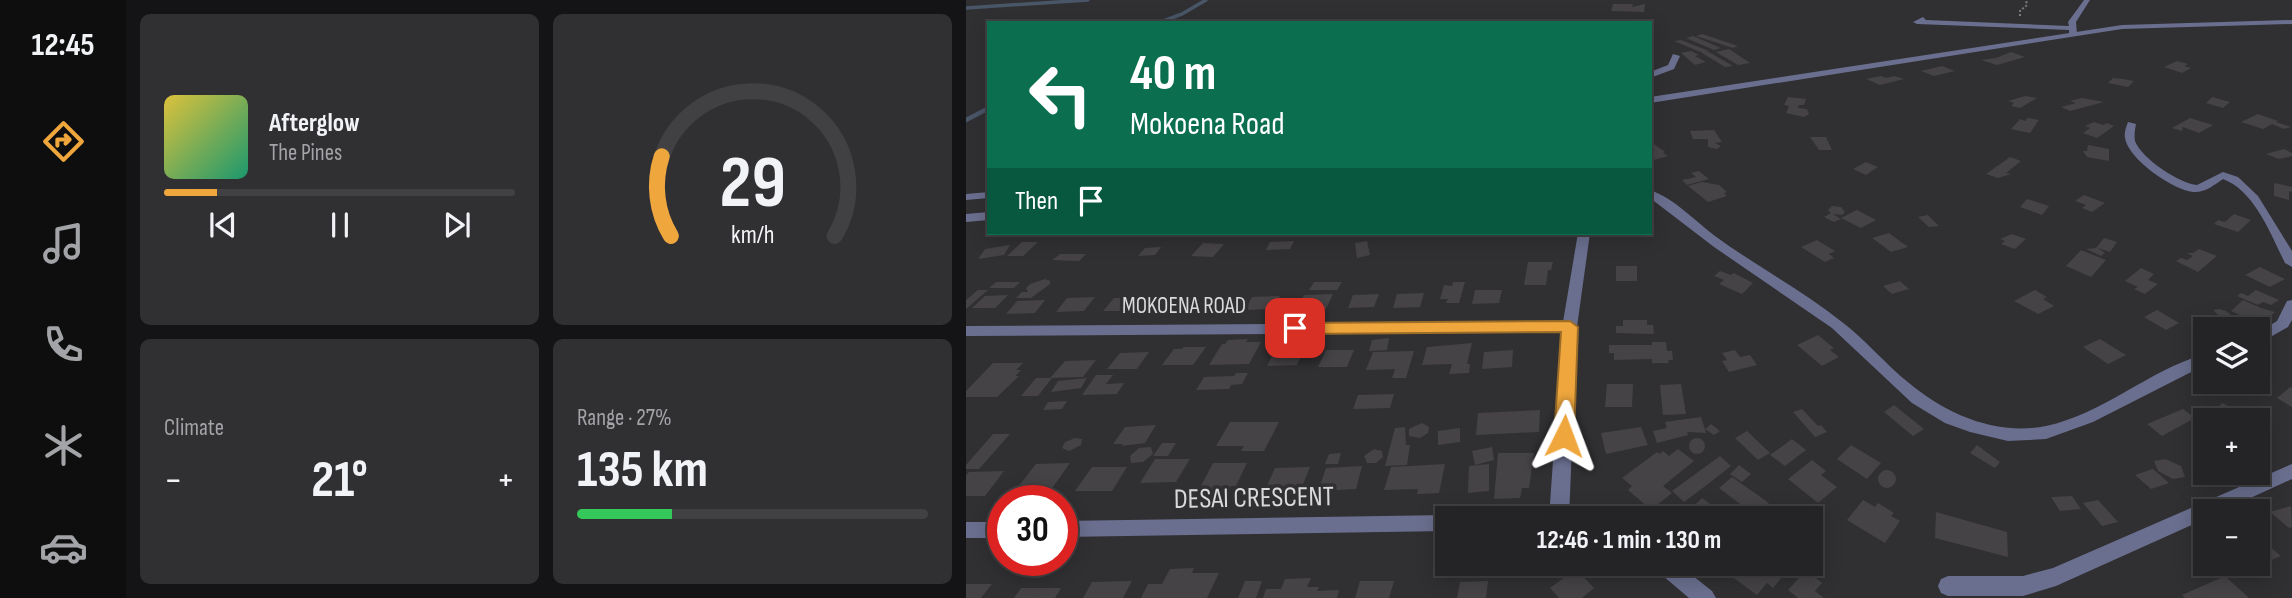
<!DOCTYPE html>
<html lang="en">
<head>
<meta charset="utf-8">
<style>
  :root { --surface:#242326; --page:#302f32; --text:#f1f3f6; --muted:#a3a4a7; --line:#414043; --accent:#efa73d }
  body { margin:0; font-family:"Sofia Sans Condensed",sans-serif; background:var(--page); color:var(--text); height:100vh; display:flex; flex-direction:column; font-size:26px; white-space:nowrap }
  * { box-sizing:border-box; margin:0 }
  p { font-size:23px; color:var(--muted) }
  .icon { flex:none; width:38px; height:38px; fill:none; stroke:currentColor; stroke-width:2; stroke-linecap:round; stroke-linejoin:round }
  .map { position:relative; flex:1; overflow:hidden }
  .panel { display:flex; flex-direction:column; gap:14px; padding:14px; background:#141315; width:840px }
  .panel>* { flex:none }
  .top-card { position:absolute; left:21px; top:21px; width:665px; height:214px; border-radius:0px; box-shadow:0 4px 18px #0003,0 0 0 2px var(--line); background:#0b6e4f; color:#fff; overflow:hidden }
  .tools { position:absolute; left:1227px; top:317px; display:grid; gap:14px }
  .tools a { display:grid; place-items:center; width:77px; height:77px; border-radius:0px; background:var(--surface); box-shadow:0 4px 18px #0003,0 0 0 2px var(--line); font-size:35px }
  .speed { position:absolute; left:21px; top:485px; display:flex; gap:14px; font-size:35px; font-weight:700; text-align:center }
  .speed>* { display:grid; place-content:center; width:91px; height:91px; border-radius:50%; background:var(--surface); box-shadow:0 4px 18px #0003,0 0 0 2px var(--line); line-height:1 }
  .speed .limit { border:10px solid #d22; background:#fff; color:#111 }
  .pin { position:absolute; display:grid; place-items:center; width:60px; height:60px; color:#fff; margin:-30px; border-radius:14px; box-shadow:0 4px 10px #0006 }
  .me { position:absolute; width:77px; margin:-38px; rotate:3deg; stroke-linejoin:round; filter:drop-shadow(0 0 5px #0008) }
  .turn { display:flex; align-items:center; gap:24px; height:147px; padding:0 28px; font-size:32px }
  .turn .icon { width:91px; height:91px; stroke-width:2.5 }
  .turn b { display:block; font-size:49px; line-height:60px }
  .then { display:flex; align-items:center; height:66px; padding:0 28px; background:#0003; gap:14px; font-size:26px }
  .big { font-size:52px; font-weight:700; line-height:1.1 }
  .panel .widget { flex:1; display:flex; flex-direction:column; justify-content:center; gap:10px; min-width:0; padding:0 24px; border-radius:10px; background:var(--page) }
  .panel .dial { align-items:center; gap:0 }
  .dial svg { height:182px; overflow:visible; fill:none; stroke:var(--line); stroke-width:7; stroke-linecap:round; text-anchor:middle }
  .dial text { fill:var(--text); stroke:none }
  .song { display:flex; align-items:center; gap:21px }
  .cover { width:84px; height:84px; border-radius:10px; background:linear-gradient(135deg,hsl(50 70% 55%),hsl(160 70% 35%)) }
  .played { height:7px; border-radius:4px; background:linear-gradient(90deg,var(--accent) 15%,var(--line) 15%) }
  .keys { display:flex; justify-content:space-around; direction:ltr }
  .heat { display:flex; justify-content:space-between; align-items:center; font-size:38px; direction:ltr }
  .charge { height:10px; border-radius:5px; background:linear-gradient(90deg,#34c759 27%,var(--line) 0) }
  .panel .tiles { flex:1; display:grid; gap:14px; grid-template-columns:repeat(2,1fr) }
  .trip { position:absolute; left:469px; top:506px; width:388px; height:70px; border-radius:0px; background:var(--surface); box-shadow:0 4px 18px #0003,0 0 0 2px var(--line); font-weight:700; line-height:70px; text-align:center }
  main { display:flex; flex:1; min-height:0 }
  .tabs { display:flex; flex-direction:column; width:126px; justify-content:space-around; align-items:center; background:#0e0e0f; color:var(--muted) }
  .tabs .icon { width:49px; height:49px }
  .tabs .on { color:var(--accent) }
  .tabs b { font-size:32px; color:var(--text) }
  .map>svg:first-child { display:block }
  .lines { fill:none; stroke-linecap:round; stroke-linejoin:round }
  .stream-far1 { stroke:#485667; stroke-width:3.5 }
  .stream { stroke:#485667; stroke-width:4.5 }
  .building { fill:#454345 }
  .path { stroke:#7d7c7e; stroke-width:2; stroke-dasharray:2 2; stroke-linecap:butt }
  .minor { fill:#6a6f8f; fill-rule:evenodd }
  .tertiary { fill:#6a6f8f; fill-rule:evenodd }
  .route { fill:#efa73d; stroke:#9b6d28; stroke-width:2 }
  .labels { text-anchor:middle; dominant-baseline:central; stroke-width:7; stroke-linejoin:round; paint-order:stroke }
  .street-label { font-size:23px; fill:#d9d8da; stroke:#302f32 }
  .near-street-label { font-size:28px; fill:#d9d8da; stroke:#302f32 }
</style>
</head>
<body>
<main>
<nav class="tabs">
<b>12:45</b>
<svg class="icon on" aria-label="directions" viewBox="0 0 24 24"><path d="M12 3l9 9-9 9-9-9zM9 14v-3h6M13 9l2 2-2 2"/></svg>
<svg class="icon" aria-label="music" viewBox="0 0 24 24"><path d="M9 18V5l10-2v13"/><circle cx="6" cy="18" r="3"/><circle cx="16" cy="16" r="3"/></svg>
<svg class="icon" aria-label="phone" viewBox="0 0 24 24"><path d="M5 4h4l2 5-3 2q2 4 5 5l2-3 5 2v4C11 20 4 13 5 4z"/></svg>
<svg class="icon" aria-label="climate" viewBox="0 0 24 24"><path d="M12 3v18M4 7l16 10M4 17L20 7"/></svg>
<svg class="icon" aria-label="car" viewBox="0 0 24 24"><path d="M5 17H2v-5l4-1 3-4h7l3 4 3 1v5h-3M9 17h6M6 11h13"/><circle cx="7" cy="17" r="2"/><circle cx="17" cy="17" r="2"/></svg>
</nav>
<section class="panel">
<div class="tiles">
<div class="widget">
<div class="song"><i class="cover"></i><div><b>Afterglow</b><p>The Pines</p></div></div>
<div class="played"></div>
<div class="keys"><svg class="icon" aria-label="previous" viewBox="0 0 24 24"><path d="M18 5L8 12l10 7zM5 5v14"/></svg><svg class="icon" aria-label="pause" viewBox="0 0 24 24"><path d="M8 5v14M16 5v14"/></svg><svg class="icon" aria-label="next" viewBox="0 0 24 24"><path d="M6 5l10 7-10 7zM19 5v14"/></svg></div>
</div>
<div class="widget dial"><svg viewBox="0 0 100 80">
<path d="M14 69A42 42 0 1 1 86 69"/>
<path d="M14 69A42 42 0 0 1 10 34" stroke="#efa73d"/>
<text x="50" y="56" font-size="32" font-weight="700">29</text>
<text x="50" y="72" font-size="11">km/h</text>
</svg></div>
<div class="widget"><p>Climate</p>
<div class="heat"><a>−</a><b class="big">21°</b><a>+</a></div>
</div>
<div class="widget"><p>Range · 27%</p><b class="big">135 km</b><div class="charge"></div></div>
</div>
</section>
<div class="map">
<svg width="1326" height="598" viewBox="0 0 1326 598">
  <rect width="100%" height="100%" fill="#302f32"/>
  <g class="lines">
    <path class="stream-far1" d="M0,8L122,0
      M192,23L216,14L240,0"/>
    <path class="stream" d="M0,120L23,108"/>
  </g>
  <path class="building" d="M647,4H667L666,7L679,4L678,12L645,11Z
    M736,34L772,46L767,48L730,36Z
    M727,36L755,48L748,50L720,38Z
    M715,40L743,51L737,53L708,41Z
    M763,49L784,63L772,65L750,52Z
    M725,51L733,55L729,56L740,62L729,65L715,53Z
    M741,52H743L767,66L759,67L736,53Z
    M1045,52L1059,57L1031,65L1015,60L1030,58Z
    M1211,61L1222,64L1218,66L1225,68L1216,73L1198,67Z
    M976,66L989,71L968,76L955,71Z
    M915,76L920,78L928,76L938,79L914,85L900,79Z
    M1147,78L1157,79L1168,81L1162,87L1142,83Z
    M1059,96L1071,98L1054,108L1045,106L1048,103L1042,101Z
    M822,97L840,99L838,105H833L832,108L841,109L843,114L838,117L820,113L823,106L818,105Z
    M1246,97L1264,102L1257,108L1240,103Z
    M1116,98L1138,102L1104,111L1095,107L1110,103L1104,101Z
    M1292,114L1312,121L1310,122L1325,127L1318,129L1306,124L1297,129L1275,122Z
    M1062,118L1073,120L1064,133L1045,129L1054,119L1059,121Z
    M1224,118L1247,125L1233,133L1217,127L1216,131L1206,128Z
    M1128,122L1137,125L1141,123L1148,126L1131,138L1117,133L1124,128L1119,126Z
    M748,130L756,142L749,143L755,146L751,149L742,147V139H727L724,131Z
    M844,137H860L866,150H853Z
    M688,144L699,152L697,153L702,156L684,161V146Z
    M1122,145L1143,149V161L1121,157L1117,151H1121Z
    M1318,149L1326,153V156L1313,159L1300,154Z
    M1044,157L1055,161L1040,173L1045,174L1032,178L1020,174Z
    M900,162L912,167L900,175L887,169Z
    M733,171L743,179L721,185L716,180L730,177L725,173Z
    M736,182L753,185L761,192L758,193L761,196L742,202L722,186Z
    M1308,183L1326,187V192L1323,191V200L1308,196Z
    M1118,195L1139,203L1126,212L1116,208L1120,205L1109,201Z
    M1061,199L1083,206L1076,215L1054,207Z
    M866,206L875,207L879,212L876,215L867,214L875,219L868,222L858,217L865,213L862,210Z
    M891,210L910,220L895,228L875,218Z
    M1268,214L1285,220L1272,232L1248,224L1252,220L1259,222Z
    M962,215L973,226L963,227L952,217Z
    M923,233L942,247L925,252L906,238Z
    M1046,234L1060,239L1049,249L1035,244L1039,241L1034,239Z
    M1138,238L1151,242L1144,252L1132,248L1139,253L1135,256L1120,249L1130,248Z
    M851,240L869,251L863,254L868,258L859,262L835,247Z
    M328,241L324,249L300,250L304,242Z
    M401,241L404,255L391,258L389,243Z
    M56,242H72L57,256H41Z
    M237,243L258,244L247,257L225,256Z
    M44,245L38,255L12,259L19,249Z
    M195,247L189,255L172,256L179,248Z
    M1233,249L1251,256L1232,272L1210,261L1215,258L1221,260L1227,256L1220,253H1227Z
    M1115,250L1140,260L1125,277L1100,266Z
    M94,254H120L113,261L86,260Z
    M562,262H587L585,270H582L580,285H558Z
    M650,266H671V281H650Z
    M1294,267L1302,271L1319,279L1304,287L1279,275Z
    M1175,268L1188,274L1182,280L1192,284L1179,294L1168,289L1172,287L1159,281Z
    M754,271L765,275L768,273L787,283L776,294L753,284L758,280L748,276Z
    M79,279L84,281V284L65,298H50L56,292H62L60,288L64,284Z
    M934,281L943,289L926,294L917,286Z
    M30,282H54L48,288H23Z
    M348,282H376L371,290H343Z
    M487,282H499L493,303H480L482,299H474L478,285L486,286Z
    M12,290H22L0,309V300Z
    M509,290H536L533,303L506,304Z
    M1069,290L1081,297L1077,299L1088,306L1072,314L1048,301Z
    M1290,290L1313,300L1305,305L1297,302L1292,305L1271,296L1275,293L1282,296Z
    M458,293L454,307L427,308L431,294Z
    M367,294L360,309H331L338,295Z
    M413,294L408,307L382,308L387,295Z
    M42,295L29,308H6L19,296Z
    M314,296L306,309L279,310L286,297Z
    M129,297L118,311L90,312L101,298Z
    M196,297H223L213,310L186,311Z
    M148,298H175L164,311H137Z
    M79,300L69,313L40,314L51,301Z
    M1277,300L1295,308L1309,312L1292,328L1271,318L1274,315L1265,311Z
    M236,301H264L257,311H229Z
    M1253,309L1260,311L1270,319L1266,321L1255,318L1247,310Z
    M1191,310L1213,323L1200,330L1178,317Z
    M657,320H681V325H687L688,334L650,333V326H657Z
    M852,335L868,348L864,350L873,357L856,366L831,345Z
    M423,338L421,350L403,351L406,340Z
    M282,339L280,342H295L283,364L243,365L256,344H259L262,340Z
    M1134,339L1160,355L1142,364L1117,347Z
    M686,342H700L701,351H706L707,360H702L703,363H686V359L648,360V353H643V345H686Z
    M506,343L501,364H504L503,373L483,374L486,364L456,365L461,347Z
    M218,347H240L227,365H196L208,349H216Z
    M338,349L331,365L301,366L309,350Z
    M360,350H388L381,367H352Z
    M547,350L546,367L516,369L518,352Z
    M769,350L774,357L784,355L791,365L763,372L756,361L761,360L756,353Z
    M448,351L440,378H426L429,369L400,370L407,352Z
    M183,352L171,369H141L154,353Z
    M130,360L117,377L84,378L99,361Z
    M27,363H57L50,370H55L49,376H53L31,397H0V391Z
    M270,373H282L276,384L265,385L263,389L230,390L238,377L268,376Z
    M130,375H147L140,384L158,383L151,394L116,395Z
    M70,378H86L72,396H55Z
    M121,378L115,388L85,392L92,381Z
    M1240,382H1260L1251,392L1237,385Z
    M641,384H667L666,407H639Z
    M715,384L720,414L697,415L694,385Z
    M1324,387L1326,388V407L1311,398Z
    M428,394L424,408L387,409L392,395Z
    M101,401L96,409L77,410L82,402Z
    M1256,403L1285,417L1283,420H1270L1250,410Z
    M928,405L958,429L947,436L918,412Z
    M836,409L852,426L855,425L861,432L849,437L827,412Z
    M1217,409L1229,418L1196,436L1181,424Z
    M574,410L573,432L510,435L512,413Z
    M735,417L739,429L745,424L754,431L748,435L739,429L740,433L721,432L722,435L691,443L687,431L701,428L699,422Z
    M264,422H313L298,451H275L278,446H250Z
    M456,423L463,427L462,433L454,438L443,436V429Z
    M190,425L179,443L155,446L157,444H147L159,427Z
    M439,427L440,445H444L441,465L419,466L429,428Z
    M675,427L682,445L640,454L635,433Z
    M494,428V442L472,445V431Z
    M781,431L804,453L792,460L769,438Z
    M27,434H44L13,469H0V465Z
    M723 446a8 8 0 1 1 16 0a8 8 0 1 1-16 0Z
    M109,438L116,439L115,445L103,451L96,448L99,442Z
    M826,439L840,450L819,466L804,455Z
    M196,443H210L202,456H187Z
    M885,445L915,463L901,479L871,459Z
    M1011,445L1034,462L1029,468L1004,453Z
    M185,447L187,454L177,462L165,463L164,456L173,448Z
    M526,447L528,460L509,465L506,451Z
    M408,449L416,451L417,457L410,463H401L398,456Z
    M712,449L728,461L697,486L706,493L685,510L662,490L666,486L656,478L691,452L694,454L697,451L703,456Z
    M375,453L372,464H359L363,454Z
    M532,453H568L563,488H556L554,498L528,499Z
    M754,456L765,466L742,484L718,502L706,491Z
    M189,459H224L210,482L174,483Z
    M1199,459L1215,466L1219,477L1207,479L1192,471L1188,461Z
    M846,460L860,471L855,475L871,487L852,503L822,479Z
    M104,463L87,487H52L70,464Z
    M247,463H281L270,486H265L261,495L235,496L241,486H235Z
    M479,464L473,493L451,494L452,489L418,490L425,467Z
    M523,464V491L502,493L503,466Z
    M773,465L785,474L776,482L764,474Z
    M396,466L390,489L352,491L360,468Z
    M126,467H161L146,491H109Z
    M344,467L335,489L299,490L309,468Z
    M1187,469L1203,483L1185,489L1169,475Z
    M912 479a9 9 0 1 1 18 0a9 9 0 1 1-18 0Z
    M38,471L19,496H0V475L3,472Z
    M766,477L803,503L790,516L753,488Z
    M1106,496L1115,509L1094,511L1085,497Z
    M736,498L764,518H715Z
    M897,500L909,507L912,503L928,513L925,516L934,521L919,543L881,520Z
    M1132,500L1152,522L1136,526L1117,503Z
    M1325,506L1326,527L1323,528L1304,512Z
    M970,512L1041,532L1042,557L969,538Z
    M1292,527L1304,538L1297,541L1315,556L1286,568L1281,564H1292Z
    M756,564H808L820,572L807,588L801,583L791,595L753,567Z
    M816,564H843L833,576Z
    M228,568L226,573H253L241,598H175L182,584H196L204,569Z
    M610,569L628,588L616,598H593L584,588Z
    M840,570L856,583L849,591L858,598H832L822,590Z
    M1259,576L1283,598H1219L1216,595Z
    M345,578L341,587H353L351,591L373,590L371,598H297L300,589H315L319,579Z
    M166,581L157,598H117L126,582Z
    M279,581H296L290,598H272Z
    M394,581H428L423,598H389Z
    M522,581L520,598H491L494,582Z
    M0,584H26L15,598H0Z
    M55,588H95L89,598H48Z"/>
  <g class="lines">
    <path class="path" d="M1054,16V11L1061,5L1060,0"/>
    <path class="minor" d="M1118,0H1124L1110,22L1111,34L1107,36L1103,34V30L951,24L947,22L957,17L960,20L1103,26L1102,22Z
      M707,54L714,56L708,69L684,78V72L702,65Z
      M1162,122L1170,124C1169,129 1168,135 1169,141C1175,158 1214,184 1231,185L1257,172L1272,177L1292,196L1326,251V267L1319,263C1305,235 1289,191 1257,179C1248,185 1239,193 1227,192C1207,190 1162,159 1159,138C1158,133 1160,127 1162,122Z
      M684,190C708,198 729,221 749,236C790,266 836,290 876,322C900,340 919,364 943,383C980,414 1030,436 1080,426C1137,414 1183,370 1239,354V365L1127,422L1080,439L1042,441L1004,432L979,423L946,403L866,328L748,247L684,198Z
      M23,212V220L0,222V214Z
      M612,233H624L611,327L603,518H583L596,332L0,336V326L597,322Z
      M1326,300V320L1322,327L1292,344V333L1311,321L1321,301Z
      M1326,464V479L1256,511H1239V519L1090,586L1057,596H982L975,593L972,586L975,579L982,576H1057L1087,568Z
      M481,515L488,518H481V531L96,537V521Z
      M0,522H37V538H0Z
      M687,564H712L746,591L750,598H723L690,570Z"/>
    <path class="tertiary" d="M1326,20V24L1156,29L684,103V97L1156,25Z
      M23,192V198L0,200V194Z"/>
  </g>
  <path class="route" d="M604,321L612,327L608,436L605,441L598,443L591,441L588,436L595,332L329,334L321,328L329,323Z"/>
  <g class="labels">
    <g class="street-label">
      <text x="218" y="306">MOKOENA ROAD</text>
    </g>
    <g class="near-street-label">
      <text transform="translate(288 498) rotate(-1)">DESAI CRESCENT</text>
    </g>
  </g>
</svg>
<div class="tools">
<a><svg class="icon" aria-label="layers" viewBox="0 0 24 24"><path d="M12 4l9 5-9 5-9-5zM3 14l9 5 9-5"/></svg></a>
<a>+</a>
<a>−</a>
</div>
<div class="speed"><div class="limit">30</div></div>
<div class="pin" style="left:329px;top:328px;background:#d93025"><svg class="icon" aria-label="arrive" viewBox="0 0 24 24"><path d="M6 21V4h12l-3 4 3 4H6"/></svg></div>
<svg class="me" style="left:598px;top:436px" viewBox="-20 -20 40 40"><path d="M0-17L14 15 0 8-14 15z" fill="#efa73d" stroke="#fff" stroke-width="4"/></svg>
<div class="trip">12:46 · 1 min · 130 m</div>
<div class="top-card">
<div class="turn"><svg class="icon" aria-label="left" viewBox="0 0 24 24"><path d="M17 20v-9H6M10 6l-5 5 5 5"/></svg><div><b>40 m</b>Mokoena Road</div></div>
<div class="then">Then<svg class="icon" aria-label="arrive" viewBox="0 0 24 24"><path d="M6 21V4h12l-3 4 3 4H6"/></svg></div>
</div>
</div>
</main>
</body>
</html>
